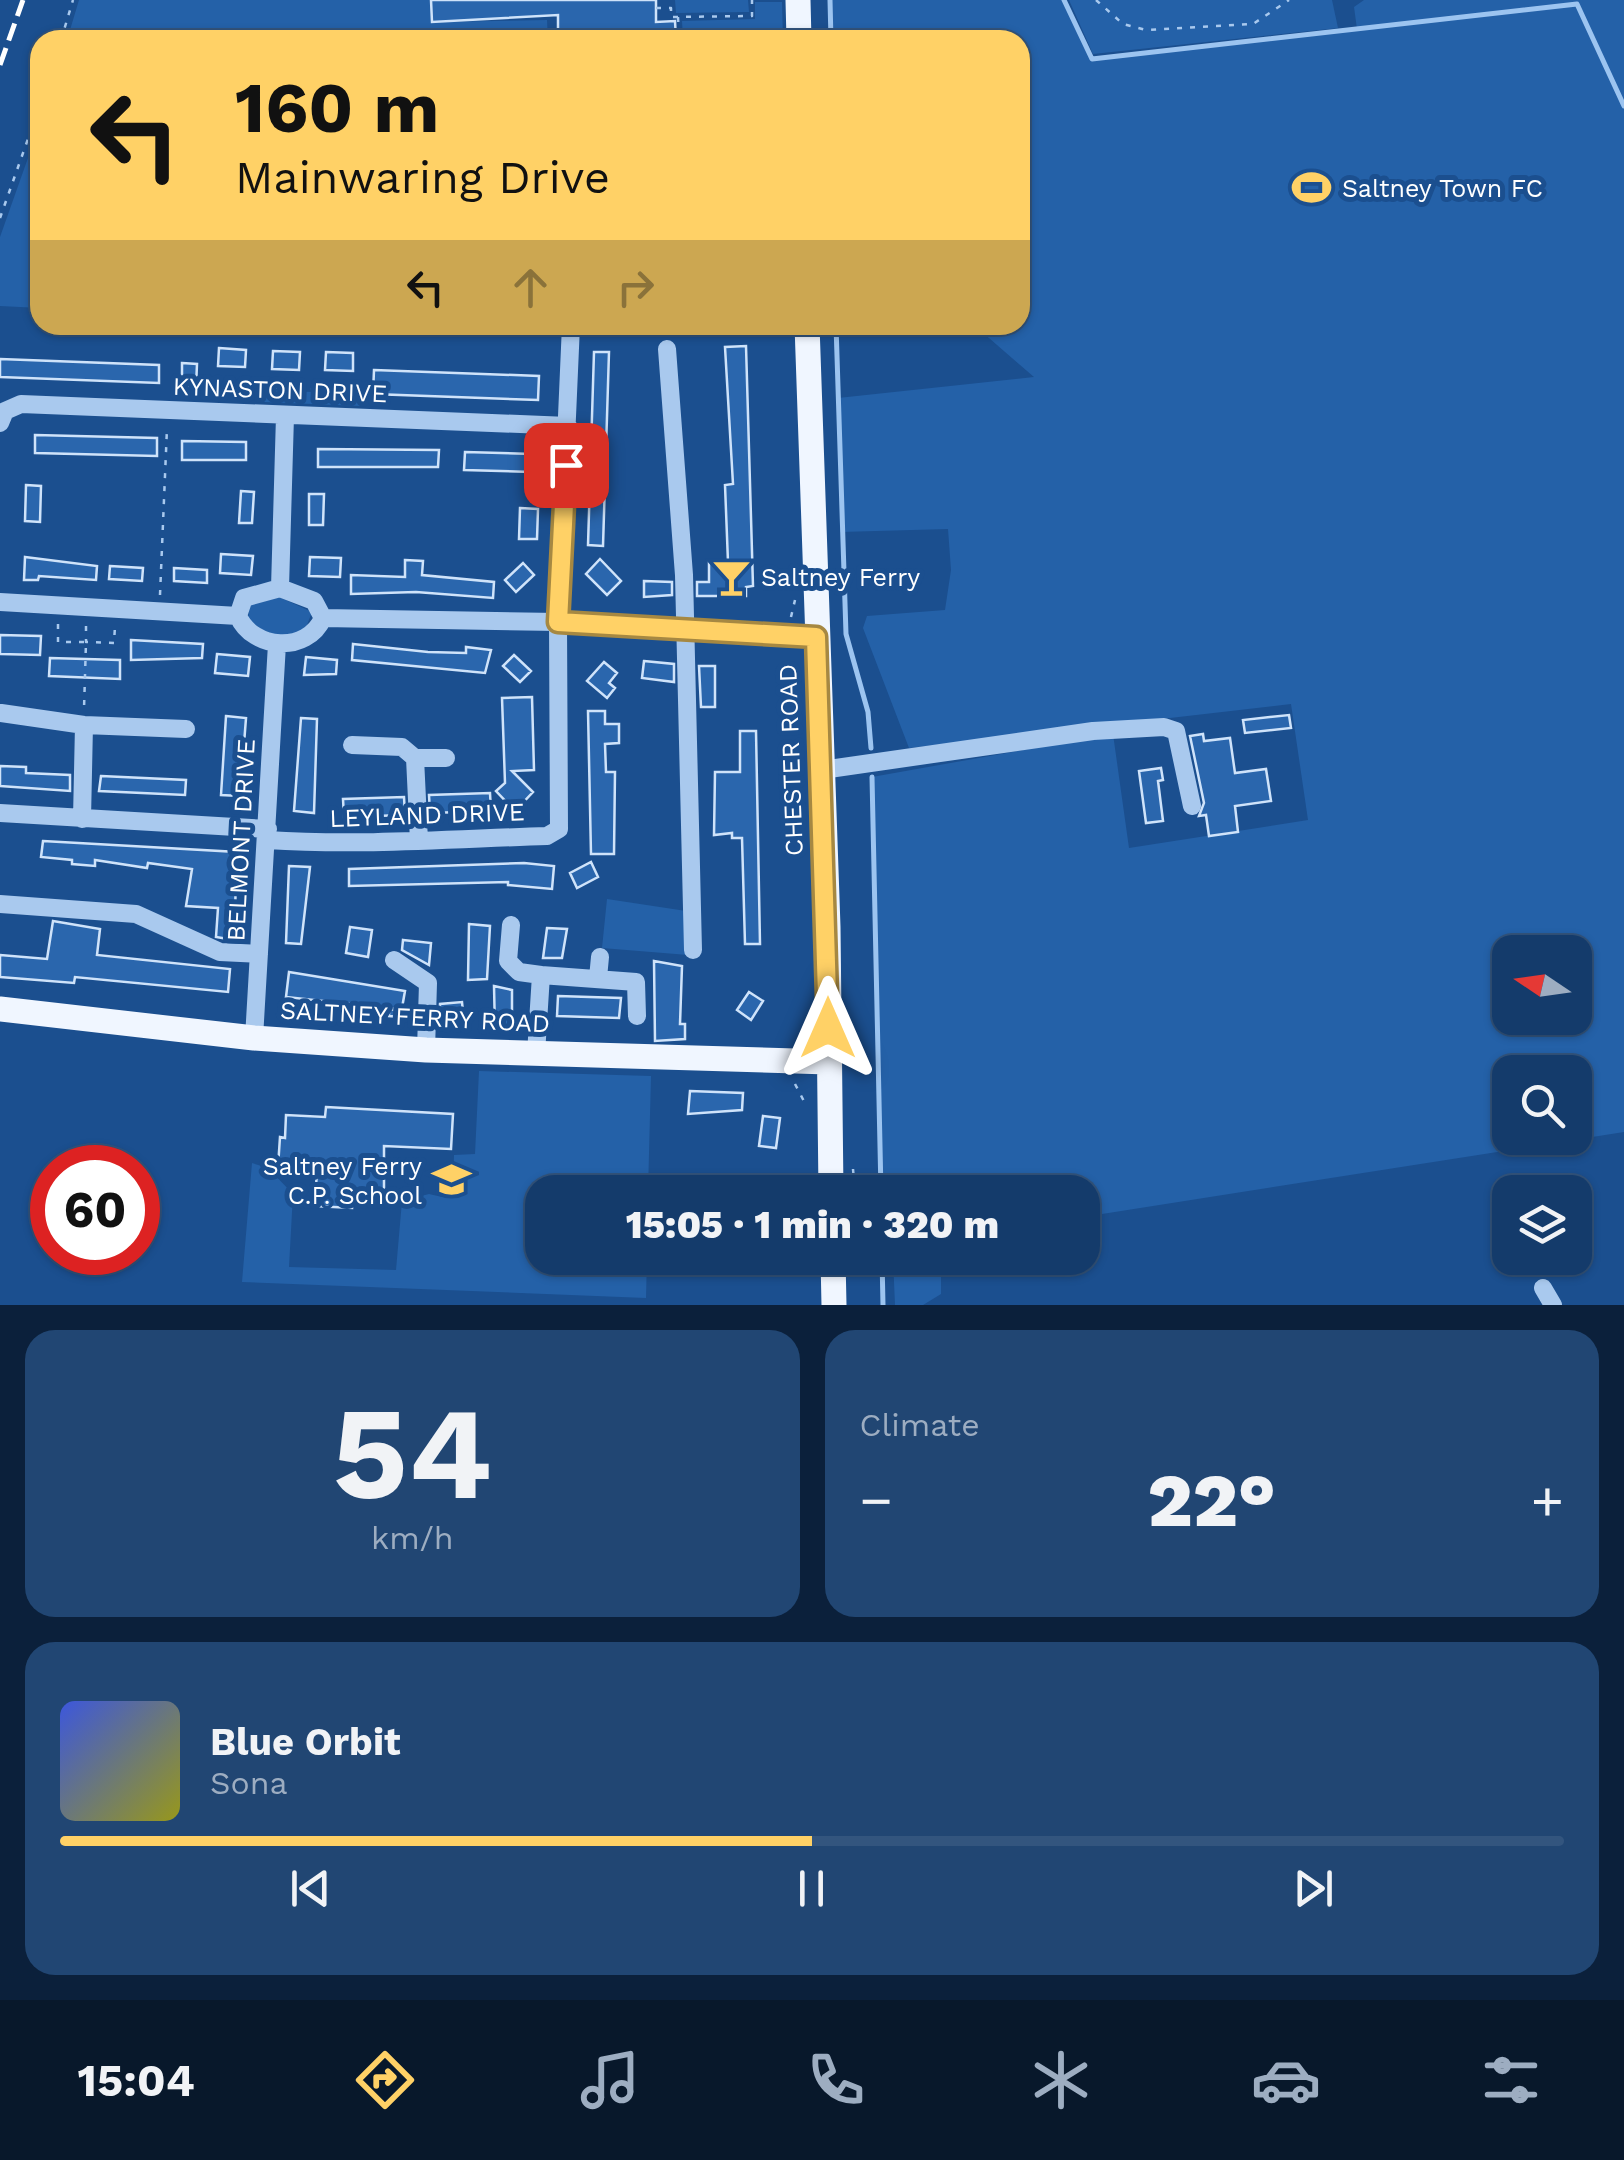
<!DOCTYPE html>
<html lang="en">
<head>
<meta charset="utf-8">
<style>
  :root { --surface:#143b6b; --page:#214673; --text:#f1f3f6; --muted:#9dadc1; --line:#33557e; --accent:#ffd166 }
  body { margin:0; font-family:"Work Sans",sans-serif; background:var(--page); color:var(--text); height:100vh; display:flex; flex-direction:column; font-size:38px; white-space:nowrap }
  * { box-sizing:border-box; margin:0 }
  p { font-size:32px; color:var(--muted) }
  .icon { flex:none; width:55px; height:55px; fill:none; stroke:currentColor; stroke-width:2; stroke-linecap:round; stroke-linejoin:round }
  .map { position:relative; height:1305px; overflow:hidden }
  .drawer { display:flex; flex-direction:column; gap:25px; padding:25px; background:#0b203b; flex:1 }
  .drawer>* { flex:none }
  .guide { position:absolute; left:30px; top:30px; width:1000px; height:305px; border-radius:30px; box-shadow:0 2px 8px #0004,0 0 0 2px var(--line); background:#ffd166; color:#111; overflow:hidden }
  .needle { width:65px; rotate:283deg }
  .buttons { position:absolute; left:1492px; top:935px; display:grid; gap:20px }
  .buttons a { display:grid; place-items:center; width:100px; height:100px; border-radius:20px; background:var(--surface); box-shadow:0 2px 8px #0004,0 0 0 2px var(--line); font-size:50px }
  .speed { position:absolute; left:30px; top:1145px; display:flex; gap:20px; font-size:50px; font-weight:700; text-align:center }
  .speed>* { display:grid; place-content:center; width:130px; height:130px; border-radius:50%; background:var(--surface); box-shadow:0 2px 8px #0004,0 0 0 2px var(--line); line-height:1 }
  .speed .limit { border:15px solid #d22; background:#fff; color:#111 }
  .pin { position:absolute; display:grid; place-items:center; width:85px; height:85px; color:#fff; margin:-42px; border-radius:20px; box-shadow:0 5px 15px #0006 }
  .me { position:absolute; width:110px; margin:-55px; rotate:0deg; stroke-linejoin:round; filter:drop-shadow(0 0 8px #0008) }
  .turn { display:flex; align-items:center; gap:35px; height:210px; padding:0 40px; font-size:45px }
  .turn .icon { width:130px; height:130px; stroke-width:2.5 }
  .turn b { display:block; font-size:70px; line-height:85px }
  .lanes { display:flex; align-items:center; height:95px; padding:0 40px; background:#0003; justify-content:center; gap:50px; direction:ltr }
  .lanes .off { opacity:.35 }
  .big { font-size:75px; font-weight:800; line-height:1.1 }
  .drawer .widget { flex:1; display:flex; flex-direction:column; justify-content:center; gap:15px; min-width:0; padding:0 35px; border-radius:30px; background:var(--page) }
  .drawer .dial { align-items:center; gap:0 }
  .dial b { font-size:130px; line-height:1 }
  .song { display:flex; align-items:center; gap:30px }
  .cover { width:120px; height:120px; border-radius:15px; background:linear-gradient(135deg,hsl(230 70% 55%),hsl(60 70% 35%)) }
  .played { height:10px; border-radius:5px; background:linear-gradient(90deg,var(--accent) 50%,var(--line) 50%) }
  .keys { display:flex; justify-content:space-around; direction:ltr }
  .heat { display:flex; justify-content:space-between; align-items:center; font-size:55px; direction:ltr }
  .drawer .tiles { flex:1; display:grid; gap:25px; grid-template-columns:1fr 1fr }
  .widget:last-child { grid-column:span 2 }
  .trip { position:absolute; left:525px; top:1175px; width:575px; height:100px; border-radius:30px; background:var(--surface); box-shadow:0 2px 8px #0004,0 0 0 2px var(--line); font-weight:800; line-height:100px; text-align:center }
  .menu { display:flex; height:160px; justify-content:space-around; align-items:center; background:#08182b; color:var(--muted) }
  .menu .icon { width:70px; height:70px }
  .menu .active { color:var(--accent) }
  .menu b { font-size:45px; color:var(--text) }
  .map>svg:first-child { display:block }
  .green { fill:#2461a8; fill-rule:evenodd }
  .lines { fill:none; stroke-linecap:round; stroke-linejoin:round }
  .stream { stroke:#9cc4f0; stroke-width:5 }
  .building { fill:#2a66ad; stroke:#cfe3fa; stroke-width:2.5 }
  .path { stroke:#a9c9ee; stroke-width:2.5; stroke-dasharray:5 8; stroke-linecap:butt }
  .minor { stroke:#a9c9ee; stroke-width:18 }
  .major { stroke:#f0f6ff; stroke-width:25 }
  .rail { stroke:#fff; stroke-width:5; stroke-dasharray:18 8; stroke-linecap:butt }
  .route-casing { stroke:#a68842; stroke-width:25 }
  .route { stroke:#ffd166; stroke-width:18 }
  .labels { text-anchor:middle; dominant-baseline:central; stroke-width:10; stroke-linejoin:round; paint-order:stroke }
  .poi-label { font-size:25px; fill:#fff; stroke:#1b4f8f; text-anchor:start }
  .street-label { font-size:25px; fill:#fff; stroke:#1b4f8f }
</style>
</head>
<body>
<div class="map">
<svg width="1624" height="1305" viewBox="0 0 1624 1305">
  <rect width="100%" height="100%" fill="#1b4f8f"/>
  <path class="green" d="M79,0H431L432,22L547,20L548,40H67Z
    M675,0H748L749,12L676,13Z
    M830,0H1064L1092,59L1357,29L1354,7L1364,0H1624V1132L1083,1217L1082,1192H881L872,777L1113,734L1129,848L1308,820L1291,704L909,748L863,628L867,616L945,610L951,570L948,529L840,532L838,398L1034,377L974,325H1020V40H831ZM1510,952H1575V1018H1510ZM1510,1072H1575V1138H1510Z
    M1069,0H1332L1338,28L1093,54Z
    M755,2H782L783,40H683L682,21L755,19Z
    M40,124V308L0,306V237Z
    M595,325H789V335L595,330Z
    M265,390L361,394V406L264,402Z
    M279,597L312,612L305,630L281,637L247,624L250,605Z
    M607,899L686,911L688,955L602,948Z
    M479,1071L651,1076L648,1192H542V1258H647L646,1298L242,1282L252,1163L268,1168L293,1194L289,1267L396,1270L402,1201L429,1194L442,1197L453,1188L454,1155L475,1154Z
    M893,1258H941V1294L923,1305H895Z"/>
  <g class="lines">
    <path class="stream" d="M830,0L831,40
      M1064,0L1092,59L1577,4L1624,106
      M836,325L846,634L868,712L871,748
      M872,777L881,1192
      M882,1258L883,1305"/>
  </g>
  <path class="building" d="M431,0H656V22L675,21L676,40H558V15L432,22Z
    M746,346L753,586L746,587V596H697V582H709V562H728L725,485L733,484L725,347Z
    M219,348L246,350L245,367L218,366Z
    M273,351L300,352L299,370L272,369Z
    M326,352L353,353V371L325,370Z
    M594,352H609L603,546L588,545Z
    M0,359L159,365V383L0,377Z
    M182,363L197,364L196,387L182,386Z
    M374,370L539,376L538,400L373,394Z
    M35,435L157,438V456L35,453Z
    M182,441L246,442V460H182Z
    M318,449L439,450L438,467H318Z
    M465,452L532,454L531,472L464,470Z
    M26,485L41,486L40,522L25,521Z
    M241,491L254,492L252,523H239Z
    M309,494H324L323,525H309Z
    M520,508L538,509L537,539H519Z
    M221,554L253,556L251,575L220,573Z
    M25,557L97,566L96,580L39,576L38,580H24Z
    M310,557L341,558L340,577L309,576Z
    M600,559L621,581L607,595L586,574Z
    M405,560L423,561L422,575L494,582L493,598L416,592L351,594V575L405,577Z
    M523,563L534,575L516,592L505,580Z
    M110,566L143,568L142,581L109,579Z
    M174,568L207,570V583L174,581Z
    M644,581L672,582V595L644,597Z
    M0,635L41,636L40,655L0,654Z
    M131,640L203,644L202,658L131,660Z
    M353,644L428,652L466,653V647L491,650L485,673L352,660Z
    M217,654L250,657L248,676L215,673Z
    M514,655L531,671L520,682L503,666Z
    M306,657L337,660L336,674L304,675Z
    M50,658L120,660V679L49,676Z
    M644,661L674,664V682L642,678Z
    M604,662L617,673L609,683L615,688L607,698L587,681Z
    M699,666H715V707H701Z
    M532,697L534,770L512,771L533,792L515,811L496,791L505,783L502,698Z
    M588,711H605V724H619V743L605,744L606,772H615L614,854H591Z
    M1289,715L1291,728L1245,733L1243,720Z
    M226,716L246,718L240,796L221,795Z
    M301,718L317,719L314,813L294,811Z
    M740,731H756L760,944H745L742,838H732V833L714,835L715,772H740Z
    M1203,734L1204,741L1230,738L1235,773L1266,769L1271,801L1235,806L1238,832L1209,836L1206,815L1199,816L1204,803L1190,736Z
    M0,766L26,767V773L70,775V791L0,786Z
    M1161,768L1163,780L1158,781L1163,821L1146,823L1139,771Z
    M101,776L186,780L185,795L99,791Z
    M490,793L491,811L430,813L429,795Z
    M404,797L405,815L344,817L343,799Z
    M43,841L237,852L234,940L216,937L218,908L186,906L192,869L148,863L147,868L95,860V866L72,864V860L41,857Z
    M591,862L598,877L577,888L570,873Z
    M524,863L554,866L552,889L508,885V882L349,886V869Z
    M289,866L310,867L301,944L286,943Z
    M53,921L100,929L97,955L230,969L228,992L75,977L74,983L0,977V955L47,959Z
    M469,924L490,926L487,979L468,980Z
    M350,927L372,930L368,957L346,953Z
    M547,928L567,929L562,958H543Z
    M403,940L431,943L429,965L402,950Z
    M654,961L682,966L680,1024H685V1039L655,1041Z
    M289,972L405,991L402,1008L415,1007L414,1018L389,1016V1010L397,1009L286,997Z
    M494,986L512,990V1031L495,1030Z
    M749,992L763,1001L751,1020L737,1010Z
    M558,996L621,998L619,1018L557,1016Z
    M462,1002L464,1022L439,1025L440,1004Z
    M690,1091L743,1093L742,1110L688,1114Z
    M326,1107L453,1114L451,1149L384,1146V1202L352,1200V1208L315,1206L317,1169L278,1167L280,1137L285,1138L286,1115L325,1117Z
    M763,1116L780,1118L776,1148L759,1146Z"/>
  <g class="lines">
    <path class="path" d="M1096,0L1123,24L1146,30L1253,24L1289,0
      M656,8H671V17L752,16V0
      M678,17L679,40
      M61,40L73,0
      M0,218L40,105
      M204,395V385L363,390V398
      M160,595L167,428
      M791,617L795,600
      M58,624V642H86L84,709
      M86,626V642L114,643L115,626
      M798,1041L808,1022
      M795,1084L807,1107
      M853,1169L855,1192"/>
    <path class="minor" d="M667,349L684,575L693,950
      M0,423L5,411L21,404L568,426
      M280,588L314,601L323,618C307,654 253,650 238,616L244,598Z
      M280,588L285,416
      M0,602L238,616
      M323,618L558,622L816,637
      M1,713L84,725L186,729
      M352,745L402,747L415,758L419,841
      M415,758H446
      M822,770L1093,731L1164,727L1176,731L1192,806
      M0,813L268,829
      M82,819L84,725
      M267,840C360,846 453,839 547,836L559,829L558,622L571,325
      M0,904L136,914L220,952L259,954
      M511,925L508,961L519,972L541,975
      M394,960L428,983L426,1050
      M598,978L600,957
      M254,1038L277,644
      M536,1054L541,975L636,982L637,1016
      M1543,1288L1553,1305"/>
    <path class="major" d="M798,0L799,40
      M807,325L828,927L831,1192
      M0,1009L254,1038L426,1050L829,1062
      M833,1258L834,1305"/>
    <path class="rail" d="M0,65L23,0"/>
  </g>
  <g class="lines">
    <defs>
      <path id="route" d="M566,465L558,622L816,637L828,1028"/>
    </defs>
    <use href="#route" class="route-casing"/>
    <use href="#route" class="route"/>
  </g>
  <defs>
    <symbol id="stadium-bare" viewBox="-9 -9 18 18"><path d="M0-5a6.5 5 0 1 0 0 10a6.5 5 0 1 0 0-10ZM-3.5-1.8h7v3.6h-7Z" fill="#ffd166" stroke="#1b4f8f" stroke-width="2.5" paint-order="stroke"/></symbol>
    <symbol id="bar-bare" viewBox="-9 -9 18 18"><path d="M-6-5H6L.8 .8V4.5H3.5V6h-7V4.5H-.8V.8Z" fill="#ffd166" stroke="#1b4f8f" stroke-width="2.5" paint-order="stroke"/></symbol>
    <symbol id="school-bare" viewBox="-9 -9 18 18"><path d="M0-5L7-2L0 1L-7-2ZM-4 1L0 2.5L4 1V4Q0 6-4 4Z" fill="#ffd166" stroke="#1b4f8f" stroke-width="2.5" paint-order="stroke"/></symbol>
  </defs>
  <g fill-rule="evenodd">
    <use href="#stadium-bare" x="1284" y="160" width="55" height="55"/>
    <use href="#bar-bare" x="704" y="550" width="55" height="55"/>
    <use href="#school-bare" x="424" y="1152" width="55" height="55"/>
  </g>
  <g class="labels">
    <g class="poi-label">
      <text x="1342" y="188">Saltney Town FC</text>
      <text x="761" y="577">Saltney Ferry</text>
      <text x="422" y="1166" text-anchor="end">Saltney Ferry<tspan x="422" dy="29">C.P. School</tspan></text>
    </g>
    <g class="street-label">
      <text transform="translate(280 390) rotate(2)">KYNASTON DRIVE</text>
      <text transform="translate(791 760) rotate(-92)">CHESTER ROAD</text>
      <text transform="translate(427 815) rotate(-2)">LEYLAND DRIVE</text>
      <text transform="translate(241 840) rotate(-87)">BELMONT DRIVE</text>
      <text transform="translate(415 1017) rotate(3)">SALTNEY FERRY ROAD</text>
    </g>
  </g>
</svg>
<div class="buttons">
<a><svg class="needle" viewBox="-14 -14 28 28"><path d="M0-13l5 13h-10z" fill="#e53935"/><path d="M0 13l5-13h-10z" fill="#9dadc1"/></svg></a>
<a><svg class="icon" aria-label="search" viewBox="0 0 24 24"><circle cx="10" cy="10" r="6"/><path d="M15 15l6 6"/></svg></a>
<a><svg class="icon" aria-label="layers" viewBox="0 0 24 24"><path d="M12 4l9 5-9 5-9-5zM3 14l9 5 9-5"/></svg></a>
</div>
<div class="speed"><div class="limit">60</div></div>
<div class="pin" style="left:566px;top:465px;background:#d93025"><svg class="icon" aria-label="arrive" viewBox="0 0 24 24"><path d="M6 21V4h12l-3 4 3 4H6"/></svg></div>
<svg class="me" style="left:828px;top:1028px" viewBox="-20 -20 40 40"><path d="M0-17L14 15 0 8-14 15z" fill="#ffd166" stroke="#fff" stroke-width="4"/></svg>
<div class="trip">15:05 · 1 min · 320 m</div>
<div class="guide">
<div class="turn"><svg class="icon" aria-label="left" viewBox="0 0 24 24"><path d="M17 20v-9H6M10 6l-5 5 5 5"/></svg><div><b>160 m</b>Mainwaring Drive</div></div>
<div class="lanes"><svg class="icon" aria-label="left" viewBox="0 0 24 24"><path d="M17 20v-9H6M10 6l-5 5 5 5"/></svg><svg class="icon off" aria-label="ahead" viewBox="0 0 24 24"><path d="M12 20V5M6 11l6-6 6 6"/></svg><svg class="icon off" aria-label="right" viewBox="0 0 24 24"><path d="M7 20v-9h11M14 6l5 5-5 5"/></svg></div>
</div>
</div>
<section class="drawer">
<div class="tiles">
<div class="widget dial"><b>54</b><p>km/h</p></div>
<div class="widget"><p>Climate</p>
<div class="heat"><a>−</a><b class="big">22°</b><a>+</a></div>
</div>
<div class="widget">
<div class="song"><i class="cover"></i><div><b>Blue Orbit</b><p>Sona</p></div></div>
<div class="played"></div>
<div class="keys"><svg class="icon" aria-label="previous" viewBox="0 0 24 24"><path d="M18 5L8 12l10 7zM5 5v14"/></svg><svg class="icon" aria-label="pause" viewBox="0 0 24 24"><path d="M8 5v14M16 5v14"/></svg><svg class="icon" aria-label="next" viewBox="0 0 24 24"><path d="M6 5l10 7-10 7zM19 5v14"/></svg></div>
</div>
</div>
</section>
<nav class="menu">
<b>15:04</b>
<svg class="icon active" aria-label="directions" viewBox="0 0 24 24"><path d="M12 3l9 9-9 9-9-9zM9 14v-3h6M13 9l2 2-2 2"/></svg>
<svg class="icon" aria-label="music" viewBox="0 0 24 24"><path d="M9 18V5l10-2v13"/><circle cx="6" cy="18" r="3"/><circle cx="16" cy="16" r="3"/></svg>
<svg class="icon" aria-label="phone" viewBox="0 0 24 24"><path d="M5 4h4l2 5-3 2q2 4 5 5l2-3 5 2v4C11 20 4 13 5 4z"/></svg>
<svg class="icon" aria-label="climate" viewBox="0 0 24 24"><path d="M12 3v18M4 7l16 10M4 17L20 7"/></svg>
<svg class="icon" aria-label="car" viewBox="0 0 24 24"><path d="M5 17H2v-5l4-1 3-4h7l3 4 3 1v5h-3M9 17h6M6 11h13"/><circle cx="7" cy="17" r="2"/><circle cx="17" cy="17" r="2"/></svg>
<svg class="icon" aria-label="filters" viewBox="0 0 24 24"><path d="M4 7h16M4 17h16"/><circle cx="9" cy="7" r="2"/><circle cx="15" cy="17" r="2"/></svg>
</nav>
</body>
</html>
